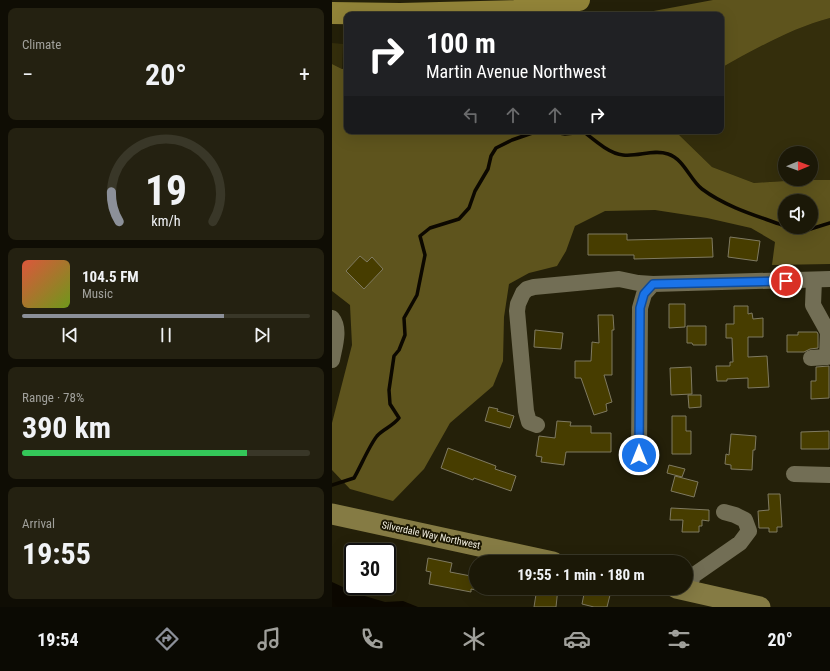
<!DOCTYPE html>
<html lang="en">
<head>
<meta charset="utf-8">
<style>
  :root { --surface:#1b1807; --page:#242111; --text:#f1f3f6; --muted:#a0a09b; --line:#393728; --accent:#8c9099 }
  body { margin:0; font-family:"Roboto Condensed",sans-serif; background:var(--page); color:var(--text); height:100vh; display:flex; flex-direction:column; font-size:15px; white-space:nowrap }
  * { box-sizing:border-box; margin:0 }
  p { font-size:13px; color:var(--muted) }
  .icon { flex:none; width:22px; height:22px; fill:none; stroke:currentColor; stroke-width:2; stroke-linecap:round; stroke-linejoin:round }
  .map { position:relative; flex:1; overflow:hidden }
  .side { display:flex; flex-direction:column; gap:8px; padding:8px; background:#0f0d04; width:332px }
  .side>* { flex:none }
  .guide { position:absolute; left:12px; top:12px; width:380px; height:122px; border-radius:8px; box-shadow:0 4px 16px #0002,0 0 0 1px var(--line); background:#202124; color:#fff; overflow:hidden }
  .needle { width:26px; rotate:89deg }
  .buttons { position:absolute; left:446px; top:146px; display:grid; gap:8px }
  .buttons a { display:grid; place-items:center; width:40px; height:40px; border-radius:50%; background:var(--surface); box-shadow:0 4px 16px #0002,0 0 0 1px var(--line); font-size:20px }
  .speed { position:absolute; left:12px; top:543px; display:flex; gap:8px; font-size:20px; font-weight:700; text-align:center }
  .speed>* { display:grid; place-content:center; width:52px; height:52px; border-radius:50%; background:var(--surface); box-shadow:0 4px 16px #0002,0 0 0 1px var(--line); line-height:1 }
  .speed .limit { border:2px solid #111; border-radius:6px; background:#fff; color:#111 }
  .pin { position:absolute; display:grid; place-items:center; width:34px; height:34px; color:#fff; margin:-17px; border:2px solid #fff; border-radius:50%; box-shadow:0 1px 4px #0007 }
  .me { position:absolute; width:44px; margin:-22px; rotate:0deg; stroke-linejoin:round; filter:drop-shadow(0 0 3px #0008) }
  .turn { display:flex; align-items:center; gap:14px; height:84px; padding:0 16px; font-size:18px }
  .turn .icon { width:52px; height:52px; stroke-width:2.5 }
  .turn b { display:block; font-size:28px; line-height:34px }
  .lanes { display:flex; align-items:center; height:38px; padding:0 16px; background:#0003; justify-content:center; gap:20px; direction:ltr }
  .lanes .off { opacity:.35 }
  .big { font-size:30px; font-weight:700; line-height:1.1 }
  .side .tile { flex:1; display:flex; flex-direction:column; justify-content:center; gap:6px; min-width:0; padding:0 14px; border-radius:8px; background:var(--page) }
  .side .dial { align-items:center; gap:0 }
  .dial svg { height:104px; overflow:visible; fill:none; stroke:var(--line); stroke-width:7; stroke-linecap:round; text-anchor:middle }
  .dial text { fill:var(--text); stroke:none }
  .song { display:flex; align-items:center; gap:12px }
  .cover { width:48px; height:48px; border-radius:6px; background:linear-gradient(135deg,hsl(10 70% 55%),hsl(80 70% 35%)) }
  .played { height:4px; border-radius:2px; background:linear-gradient(90deg,var(--accent) 70%,var(--line) 70%) }
  .keys { display:flex; justify-content:space-around; direction:ltr }
  .heat { display:flex; justify-content:space-between; align-items:center; font-size:22px; direction:ltr }
  .charge { height:6px; border-radius:3px; background:linear-gradient(90deg,#34c759 78%,var(--line) 0) }
  .trip { position:absolute; left:137px; top:555px; width:224px; height:40px; border-radius:20px; background:var(--surface); box-shadow:0 4px 16px #0002,0 0 0 1px var(--line); font-weight:700; line-height:40px; text-align:center }
  .tab-bar { display:flex; height:64px; justify-content:space-around; align-items:center; background:#0b0a03; color:var(--muted) }
  .tab-bar .icon { width:28px; height:28px }
  .tab-bar .on { color:var(--accent) }
  .tab-bar b { font-size:18px; color:var(--text) }
  main { display:flex; flex:1; min-height:0 }
  .map>svg:first-child { display:block }
  .green { fill:#342e0c; fill-rule:evenodd }
  .forest { fill:#5e541d; fill-rule:evenodd }
  .water { fill:#0c0800 }
  .lines { fill:none; stroke-linecap:round; stroke-linejoin:round }
  .stream { stroke:#0c0800; stroke-width:3.5 }
  .building { fill:#473d00; stroke:#7f7a61 }
  .minor { stroke:#726e55; stroke-width:16 }
  .major { stroke:#857b44; stroke-width:21 }
  .highway { stroke:#918338; stroke-width:22 }
  .route-casing { stroke:#114b97; stroke-width:10 }
  .route { stroke:#1a73e8; stroke-width:7 }
  .labels { text-anchor:middle; dominant-baseline:central; stroke-width:4; stroke-linejoin:round; paint-order:stroke }
  .street-label { font-size:10px; fill:#f0eddf; stroke:#1b1702 }
</style>
</head>
<body>
<main>
<section class="side">
<div class="tile"><p>Climate</p>
<div class="heat"><a>−</a><b class="big">20°</b><a>+</a></div>
</div>
<div class="tile dial"><svg viewBox="0 0 100 80">
<path d="M14 69A42 42 0 1 1 86 69"/>
<path d="M14 69A42 42 0 0 1 8 46" stroke="#8c9099"/>
<text x="50" y="56" font-size="32" font-weight="700">19</text>
<text x="50" y="72" font-size="11">km/h</text>
</svg></div>
<div class="tile">
<div class="song"><i class="cover"></i><div><b>104.5 FM</b><p>Music</p></div></div>
<div class="played"></div>
<div class="keys"><svg class="icon" aria-label="previous" viewBox="0 0 24 24"><path d="M18 5L8 12l10 7zM5 5v14"/></svg><svg class="icon" aria-label="pause" viewBox="0 0 24 24"><path d="M8 5v14M16 5v14"/></svg><svg class="icon" aria-label="next" viewBox="0 0 24 24"><path d="M6 5l10 7-10 7zM19 5v14"/></svg></div>
</div>
<div class="tile"><p>Range · 78%</p><b class="big">390 km</b><div class="charge"></div></div>
<div class="tile"><p>Arrival</p><b class="big">19:55</b></div>
</section>
<div class="map">
<svg width="498" height="607" viewBox="0 0 498 607">
  <rect width="100%" height="100%" fill="#242009"/>
  <path class="green" d="M498,18V180H469L422,183L380,167L343,131H389V68C423,49 460,28 498,18ZM453,153H479V179H453Z
    M0,43L11,44L10,69L0,64Z"/>
  <path class="forest" d="M381,0H498V18C460,28 423,49 389,68V15H300Z
    M0,64L10,69L15,68V131H343L380,167L422,183L469,180H498V264L440,265L443,242L419,228L375,218L323,210L273,211L243,226L234,251L225,266L197,273L177,284L172,317L171,361L161,386L118,423L92,469L61,501L18,489L0,470V423L20,345L18,305L0,291ZM453,201H479V227H453Z"/>
  <path class="water" d="M0,582L26,594L53,602L71,601L86,607H0Z"/>
  <g class="lines">
    <path class="stream" d="M216,131L233,134L252,132C262,140 278,154 291,155C306,157 321,149 336,154C352,159 358,180 370,189C394,207 425,216 453,226
      M457,227L472,231L498,223
      M0,485L22,478C29,466 37,446 45,436C51,429 61,426 67,418L58,404L57,390L62,356L67,350L73,335L72,318L85,295L93,255L88,236L98,228L127,219L137,208L143,191L156,169L159,156L164,148L180,140L206,131"/>
  </g>
  <path class="building" d="M256,234H295V240L380,238L381,257L302,259V255H256Z
    M398,237L428,241L425,261L396,257Z
    M28,256L35,262L40,257L51,269L32,289L14,271Z
    M337,304H353V327L337,328Z
    M402,306H416V314L420,313L421,319L431,318V337H416V357L435,356L437,387L416,388V378L395,379V381H385L384,366H398V362H401L400,338H394V324H402Z
    M266,315H281L282,330H280V375H272L280,402L274,404L275,411L262,415L249,378H243V361H259L260,342L267,343Z
    M355,326H374V345H361L360,343H355Z
    M203,330L231,333L229,349L202,347Z
    M466,332H485L486,334V348L478,349L472,352H455V335H466Z
    M497,366V398L479,399V381H484V367Z
    M359,367L360,394L339,395L338,368Z
    M356,395H369V407L357,408Z
    M157,407L166,409L165,411L182,416L178,428L153,421Z
    M340,416H354V431H359V454H340Z
    M225,421L239,422L238,426H259V433H279V452H234L232,465L209,462L210,457L204,456L207,436L223,438Z
    M497,431V449H469V432Z
    M399,434L424,436L423,450H421L420,470L399,469V465L393,464L394,454L397,455Z
    M116,448L164,466L163,469L184,476L179,491L142,478L141,480L109,468Z
    M337,465L353,469L350,477L335,473Z
    M343,476L366,482L362,497L339,491Z
    M436,494H448L450,527H445V532H437V528H427L426,511L437,510Z
    M339,508L377,510V521L370,520V526H367V532H350L351,520H338Z
    M96,558L120,563L118,572L144,577V590L139,589V592L97,584L99,572L94,571Z
    M205,588H226L224,607H202Z
    M253,589L278,595L275,607H262L250,604Z"/>
  <g class="lines">
    <path class="minor" d="M0,318C9,329 2,348 0,360
      M479,358L495,357L496,332L481,305L482,280
      M205,425L197,422L194,411L185,311L186,304L191,293L195,289L202,287L287,279L306,283L321,284L498,279
      M307,455L308,308L312,294L321,284
      M462,474L498,475
      M354,590L362,575L408,543L417,531L413,520L403,515L392,512"/>
    <path class="major" d="M0,514L221,562
      M344,588L428,607"/>
    <path class="highway" d="M0,13L68,14L183,11L247,0"/>
  </g>
  <g class="lines">
    <defs>
      <path id="route" d="M307,455L308,308L312,294L321,284L454,281"/>
    </defs>
    <use href="#route" class="route-casing"/>
    <use href="#route" class="route"/>
  </g>
  <g class="labels">
    <g class="street-label">
      <text transform="translate(99 535) rotate(12)">Silverdale Way Northwest</text>
    </g>
  </g>
</svg>
<div class="buttons">
<a><svg class="needle" viewBox="-14 -14 28 28"><path d="M0-13l5 13h-10z" fill="#e53935"/><path d="M0 13l5-13h-10z" fill="#a0a09b"/></svg></a>
<a><svg class="icon" aria-label="sound" viewBox="0 0 24 24"><path d="M4 9h4l5-4v14l-5-4H4zM17 9q2 3 0 6"/></svg></a>
</div>
<div class="speed"><div class="limit">30</div></div>
<div class="pin" style="left:454px;top:281px;background:#d93025"><svg class="icon" aria-label="arrive" viewBox="0 0 24 24"><path d="M6 21V4h12l-3 4 3 4H6"/></svg></div>
<svg class="me" style="left:307px;top:455px" viewBox="-20 -20 40 40"><circle r="17" fill="#1a73e8" stroke="#fff" stroke-width="3"/><path d="M0-11L8 9 0 5-8 9z" fill="#fff"/></svg>
<div class="trip">19:55 · 1 min · 180 m</div>
<div class="guide">
<div class="turn"><svg class="icon" aria-label="right" viewBox="0 0 24 24"><path d="M7 20v-9h11M14 6l5 5-5 5"/></svg><div><b>100 m</b>Martin Avenue Northwest</div></div>
<div class="lanes"><svg class="icon off" aria-label="left" viewBox="0 0 24 24"><path d="M17 20v-9H6M10 6l-5 5 5 5"/></svg><svg class="icon off" aria-label="ahead" viewBox="0 0 24 24"><path d="M12 20V5M6 11l6-6 6 6"/></svg><svg class="icon off" aria-label="ahead" viewBox="0 0 24 24"><path d="M12 20V5M6 11l6-6 6 6"/></svg><svg class="icon" aria-label="right" viewBox="0 0 24 24"><path d="M7 20v-9h11M14 6l5 5-5 5"/></svg></div>
</div>
</div>
</main>
<nav class="tab-bar">
<b>19:54</b>
<svg class="icon on" aria-label="directions" viewBox="0 0 24 24"><path d="M12 3l9 9-9 9-9-9zM9 14v-3h6M13 9l2 2-2 2"/></svg>
<svg class="icon" aria-label="music" viewBox="0 0 24 24"><path d="M9 18V5l10-2v13"/><circle cx="6" cy="18" r="3"/><circle cx="16" cy="16" r="3"/></svg>
<svg class="icon" aria-label="phone" viewBox="0 0 24 24"><path d="M5 4h4l2 5-3 2q2 4 5 5l2-3 5 2v4C11 20 4 13 5 4z"/></svg>
<svg class="icon" aria-label="climate" viewBox="0 0 24 24"><path d="M12 3v18M4 7l16 10M4 17L20 7"/></svg>
<svg class="icon" aria-label="car" viewBox="0 0 24 24"><path d="M5 17H2v-5l4-1 3-4h7l3 4 3 1v5h-3M9 17h6M6 11h13"/><circle cx="7" cy="17" r="2"/><circle cx="17" cy="17" r="2"/></svg>
<svg class="icon" aria-label="filters" viewBox="0 0 24 24"><path d="M4 7h16M4 17h16"/><circle cx="9" cy="7" r="2"/><circle cx="15" cy="17" r="2"/></svg>
<b>20°</b>
</nav>
</body>
</html>
